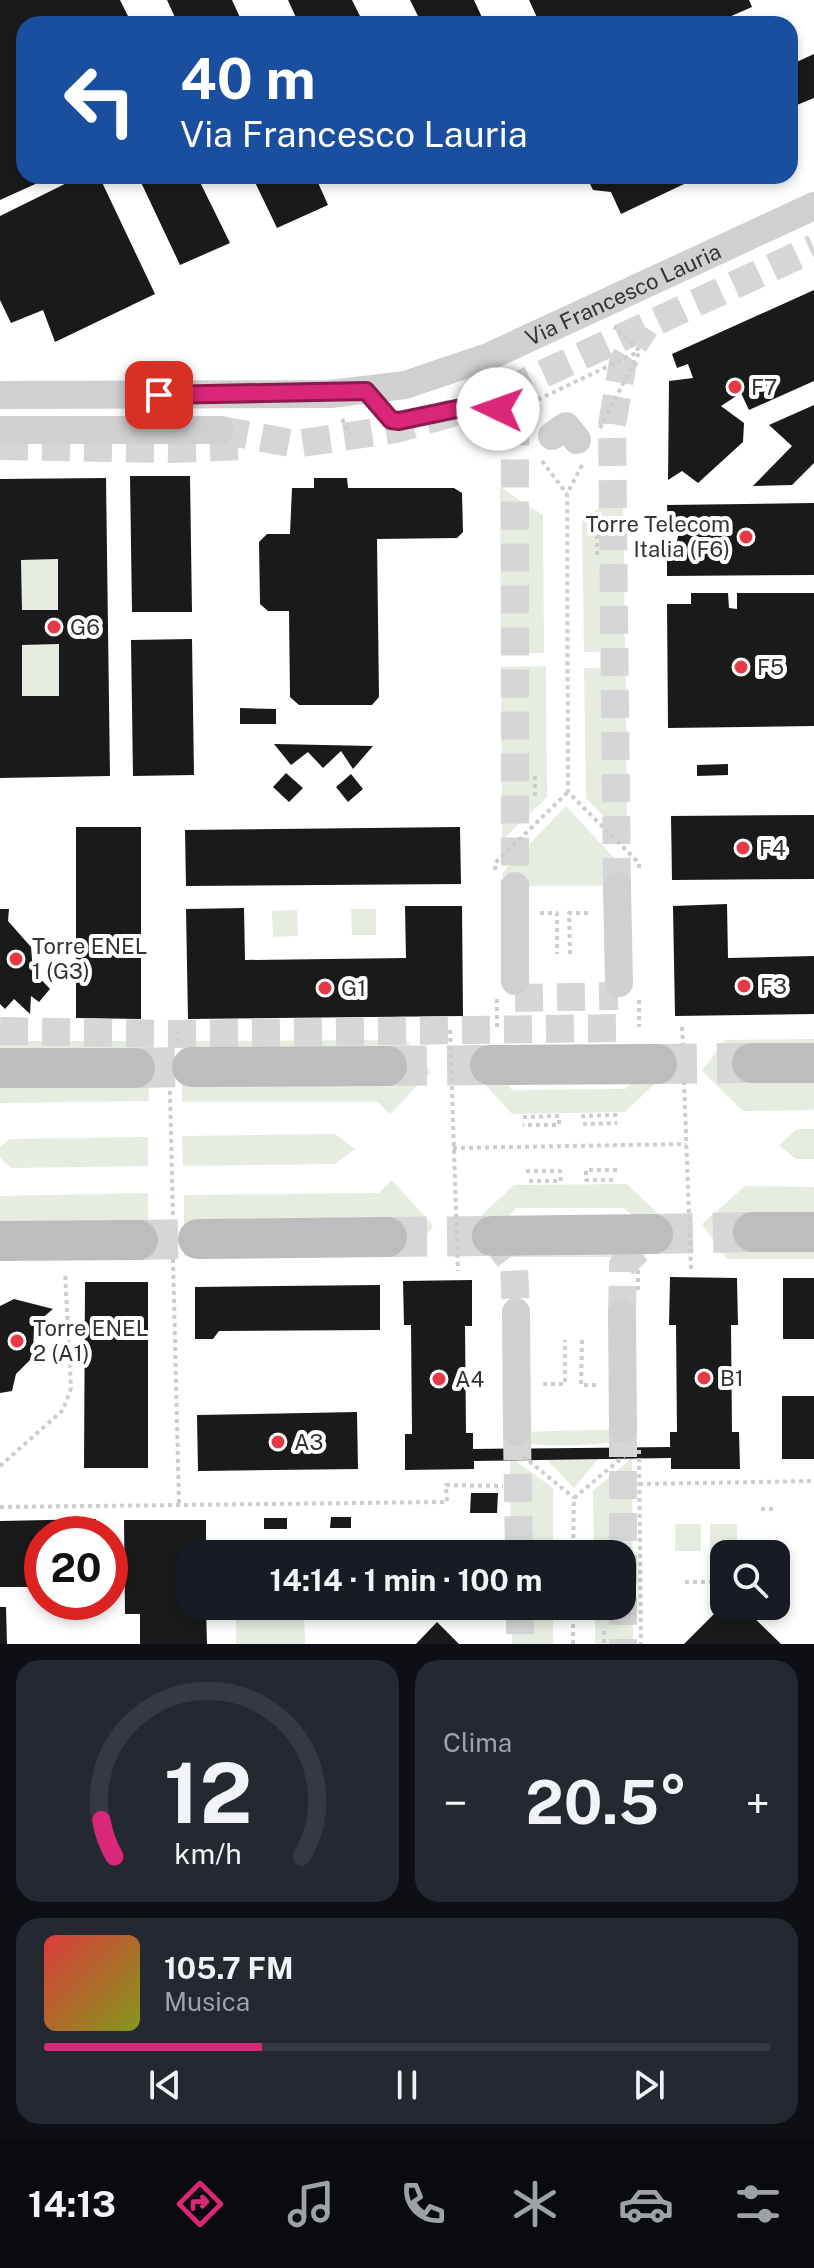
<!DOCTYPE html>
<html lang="it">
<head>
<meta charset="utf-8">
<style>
  :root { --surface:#171b24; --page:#242831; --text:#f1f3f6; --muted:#9ea1a6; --line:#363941; --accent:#db2777 }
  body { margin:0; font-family:"Public Sans",sans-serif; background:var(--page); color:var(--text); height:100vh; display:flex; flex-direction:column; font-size:30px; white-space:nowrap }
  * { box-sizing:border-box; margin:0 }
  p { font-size:26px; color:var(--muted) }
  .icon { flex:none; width:44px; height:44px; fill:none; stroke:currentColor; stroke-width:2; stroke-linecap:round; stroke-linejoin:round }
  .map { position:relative; height:1644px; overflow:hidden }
  .side { display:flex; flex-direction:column; gap:16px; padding:16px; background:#0d0f14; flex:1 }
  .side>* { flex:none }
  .hud { position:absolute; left:16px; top:16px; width:782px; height:168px; border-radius:24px; box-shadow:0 4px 12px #0003; background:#1a4fa0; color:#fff; overflow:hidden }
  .fabs { position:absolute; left:710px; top:1540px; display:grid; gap:16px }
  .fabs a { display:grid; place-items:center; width:80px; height:80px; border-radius:16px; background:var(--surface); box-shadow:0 4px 12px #0003; font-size:40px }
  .speed { position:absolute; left:24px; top:1516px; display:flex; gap:16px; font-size:40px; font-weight:700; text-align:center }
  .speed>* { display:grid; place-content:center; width:104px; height:104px; border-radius:50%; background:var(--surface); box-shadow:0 4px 12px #0003; line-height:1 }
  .speed .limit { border:12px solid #d22; background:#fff; color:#111 }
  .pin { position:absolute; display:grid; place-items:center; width:68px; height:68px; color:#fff; margin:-34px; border-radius:16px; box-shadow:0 4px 12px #0006 }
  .me { position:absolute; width:88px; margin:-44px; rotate:273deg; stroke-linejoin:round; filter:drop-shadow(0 0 6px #0008) }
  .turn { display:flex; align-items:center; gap:28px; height:168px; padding:0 32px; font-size:36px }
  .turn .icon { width:104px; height:104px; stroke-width:2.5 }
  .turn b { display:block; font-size:56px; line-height:68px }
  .big { font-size:60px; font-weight:700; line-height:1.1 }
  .side .widget { flex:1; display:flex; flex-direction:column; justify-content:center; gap:12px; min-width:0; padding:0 28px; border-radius:24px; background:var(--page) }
  .side .dial { align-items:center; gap:0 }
  .dial svg { height:208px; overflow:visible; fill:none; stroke:var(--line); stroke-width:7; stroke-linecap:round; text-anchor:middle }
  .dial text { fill:var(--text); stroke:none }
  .song { display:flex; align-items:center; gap:24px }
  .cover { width:96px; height:96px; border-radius:12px; background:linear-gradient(135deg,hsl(0 70% 55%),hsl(70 70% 35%)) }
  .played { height:8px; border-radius:4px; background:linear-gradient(90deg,var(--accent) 30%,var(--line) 30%) }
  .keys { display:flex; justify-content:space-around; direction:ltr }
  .heat { display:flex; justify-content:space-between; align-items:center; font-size:44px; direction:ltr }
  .side .tiles { flex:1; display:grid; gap:16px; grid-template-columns:1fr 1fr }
  .widget:last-child { grid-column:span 2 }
  .trip { position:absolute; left:176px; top:1540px; width:460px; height:80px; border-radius:24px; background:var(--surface); box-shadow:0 4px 12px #0003; font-weight:700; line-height:80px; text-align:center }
  .tabs { display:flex; height:128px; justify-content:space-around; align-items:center; background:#090b0e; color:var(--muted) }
  .tabs .icon { width:56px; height:56px }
  .tabs .selected { color:var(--accent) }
  .tabs b { font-size:36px; color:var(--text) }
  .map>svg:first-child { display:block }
  .green { fill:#e6ecdf; fill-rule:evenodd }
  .building { fill:#1a1a1a; fill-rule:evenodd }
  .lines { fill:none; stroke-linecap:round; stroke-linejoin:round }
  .minor-tunnel { stroke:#d6d6d6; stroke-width:28; stroke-dasharray:28 14; stroke-linecap:butt }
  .secondary-tunnel { stroke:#d6d6d6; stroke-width:40; stroke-dasharray:40 20; stroke-linecap:butt }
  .path { stroke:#cdcdcd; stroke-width:4; stroke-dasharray:4 4; stroke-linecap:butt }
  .service { stroke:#d0d0d0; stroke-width:14 }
  .minor { stroke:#d0d0d0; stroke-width:28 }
  .secondary { stroke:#bdbdbd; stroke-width:40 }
  .route-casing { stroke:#8e194d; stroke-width:20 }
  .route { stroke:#db2777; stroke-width:14 }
  .poi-dot { fill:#e63946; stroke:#fff; stroke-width:3 }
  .labels { text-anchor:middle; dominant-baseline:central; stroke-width:8; stroke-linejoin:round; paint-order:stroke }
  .street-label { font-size:22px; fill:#333; stroke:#fff }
  .poi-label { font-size:22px; fill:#333; stroke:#fff; text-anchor:start }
</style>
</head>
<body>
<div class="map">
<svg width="814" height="1644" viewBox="0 0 814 1644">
  <rect width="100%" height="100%" fill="#fff"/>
  <path class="green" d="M500,487L543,515L544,653H501Z
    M623,492L625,651L584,652L582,520Z
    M58,559V610H22L21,560Z
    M59,644V696H22V645Z
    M546,666L547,797L502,840L501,667Z
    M626,667L627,840L586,798L584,668Z
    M566,806L628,873L630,984L617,886H512L503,982V872Z
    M351,909H376V935H352Z
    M297,910L298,936L273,937L272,911Z
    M814,1039V1110L743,1111L702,1071L725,1040Z
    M406,1040L431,1072L390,1114L378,1102H182L181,1041Z
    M0,1041H149V1101L0,1103Z
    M644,1044L667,1072L625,1112L512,1114L473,1071L499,1045ZM656,1064L625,1089L512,1090L490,1065Z
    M797,1129H814V1159H796L779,1145Z
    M335,1134L355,1149L335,1164L183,1166L182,1136Z
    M148,1137V1166L11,1168L0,1158V1147L10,1139Z
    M392,1180L433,1226L411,1257L184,1256V1195L379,1193Z
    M627,1184L669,1224L643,1257H497L470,1226L514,1185ZM516,1208H624L653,1234L493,1236Z
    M745,1186L814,1187V1259H727L702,1224Z
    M148,1193L149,1257L0,1258V1196Z
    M628,1429L632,1439C591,1447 551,1447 510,1442L517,1432Z
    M510,1457L553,1488V1554H511Z
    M632,1458L633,1644H595V1606H622V1554H594L593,1491Z
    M598,1459L574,1488L547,1460Z
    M675,1524H701V1551H675Z
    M710,1524H737V1551H710Z
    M512,1606H553V1644H512Z
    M304,1614L305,1644H236V1615Z"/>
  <path class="building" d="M0,0H120L132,24H24V176H53L0,200Z
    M167,0H232L243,24H178Z
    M288,0H352L364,24H299Z
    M410,0H474L485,24H422Z
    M529,0H749L752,7L713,24H540Z
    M814,54V98L792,107L790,65Z
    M81,176H99L155,294L55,342L43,310L11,323L0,300V216Z
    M138,176H197L230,243L180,265Z
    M252,176H315L328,205L277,228Z
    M586,176H701L621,214L611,192L593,190Z
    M814,290V381L749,410L741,393L721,406L744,423L743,442L698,483L682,471L668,480L669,381L693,378L688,364L677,368L672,354Z
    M814,405V463L792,485L753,486L792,446L769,425Z
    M130,476H190L192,612H132Z
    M106,478L110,776L0,778V479ZM58,559V610H22L21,560ZM59,644V696H22V645Z
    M314,478H347L348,488H454L462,493L463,532L457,538L377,539L379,697L372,705H299L290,697L289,611H268L260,604L259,542L267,534H290L292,488H314Z
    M814,503V575L667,576V546L677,541L679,532H668L667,505Z
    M691,593H728L729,608L737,609V593H814V726L668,728L667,604H691Z
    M192,639L194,775L133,776L131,640Z
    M240,708L276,709V724H240Z
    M274,744L373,746L353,769L341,751L323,768L308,752L291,765Z
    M728,764V775L697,776V765Z
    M286,773L303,788L289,802L273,787Z
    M351,774L363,789L348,802L336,787Z
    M814,815V879L672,880L671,816Z
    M76,827H141V1019L76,1018Z
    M460,827L461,884L186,886L185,830Z
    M727,904L728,958L814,956V1014L675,1016L673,906Z
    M405,906H462L463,1016L188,1019L186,909L244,908L245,960L406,958Z
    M0,909H9L8,921L31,947L33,971L50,989L39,1002L31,996L30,1014L14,999L5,1009L0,1004Z
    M670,1277L737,1278L738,1325H731L732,1432H739L740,1469H671V1458L474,1461V1469L405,1470V1434H412L411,1325H404L403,1281L472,1280V1326H465L466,1433H473V1449L670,1447V1432H677L676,1325H669Z
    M783,1278H814V1339H783Z
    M85,1282H148V1468H84Z
    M380,1285V1330L219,1331L213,1339H195V1287Z
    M14,1299L53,1309L34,1325L33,1357L16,1374L12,1391L0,1393V1306Z
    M782,1396H814V1459H782Z
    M357,1412L358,1469L198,1471L197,1415Z
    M471,1493H498L497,1513H470Z
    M331,1517H351V1528H330Z
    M264,1518H287V1529H264Z
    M96,1519V1534H42V1587H0V1521Z
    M124,1520H206V1554H190V1606H206L207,1644H140V1614H125Z
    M724,1604L742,1606L781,1644H684Z
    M0,1607H6L7,1644H0Z
    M437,1622L459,1644H416Z"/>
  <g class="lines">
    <path class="minor-tunnel" d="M469,410L492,409L503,413L515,438V886
      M220,430L296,444L396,429L449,414L504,392L814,248
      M0,446L169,449L247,446
      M617,886L612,424L623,362L645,327
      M515,998L618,996
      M0,1031L168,1034L619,1028
      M492,1236L514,1265L516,1312
      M622,1314L623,1265L653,1234
      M623,1429V1644
      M517,1432L519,1554
      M520,1606V1644"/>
    <path class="secondary-tunnel" d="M657,1064L752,1063
      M387,1066L490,1065
      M135,1068L192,1067
      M653,1234L753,1232
      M387,1237L492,1236
      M138,1240L198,1239"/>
    <path class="path" d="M516,410L638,352
      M342,419L350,435
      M513,422L527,441
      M600,428L640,351L614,327
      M542,461L567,494
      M582,465L567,494L568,792L639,863V871
      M597,555V531
      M535,796V774
      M495,870V863L568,792
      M540,913H557V954
      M570,954L569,913H591
      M497,999V1028
      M639,1000V1027
      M682,1027L683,1044
      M450,1030L458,1271
      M177,1031V1041
      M684,1081L691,1270
      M170,1091L173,1219
      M617,1115L583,1116L585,1124L617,1123
      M523,1117L559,1116V1125H523
      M453,1148L686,1144
      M617,1170H586V1180H617
      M526,1171H560L561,1181H526
      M173,1259L179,1505
      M638,1270V1294
      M582,1340L581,1385H598
      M543,1384H565V1340
      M639,1450L641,1644
      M523,1456L574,1498
      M0,1466L63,1410L71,1388L65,1272
      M639,1484L814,1481
      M0,1507L447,1502L446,1485L503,1486
      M761,1509H776
      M573,1554L574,1498L624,1456
      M685,1582H720
      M604,1631V1644
      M573,1644V1606"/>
    <path class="service" d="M366,391L391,420L490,402L498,409"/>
    <g class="minor">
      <path id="s1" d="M0,395L330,394L405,385L488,357L814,206"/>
      <path d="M0,430H220"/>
      <path d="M552,436L566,426L577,440"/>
      <path d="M617,886L619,983"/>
      <path d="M515,981V886"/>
      <path d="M516,1312L517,1432"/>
      <path d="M622,1314L623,1429"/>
    </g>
    <path class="secondary" d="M752,1063H814
      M490,1065L657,1064
      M192,1067L387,1066
      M0,1068H135
      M753,1232H814
      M492,1236L653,1234
      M198,1239L387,1237
      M0,1241L138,1240"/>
  </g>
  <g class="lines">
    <defs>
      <path id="route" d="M159,395L366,391L391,420L399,421L490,402L498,409"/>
    </defs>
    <use href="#route" class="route-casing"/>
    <use href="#route" class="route"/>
  </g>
  <g class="poi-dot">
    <circle cx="735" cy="387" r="8"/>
    <circle cx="746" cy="537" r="8"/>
    <circle cx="54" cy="627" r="8"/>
    <circle cx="741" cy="667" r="8"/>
    <circle cx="743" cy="848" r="8"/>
    <circle cx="16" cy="959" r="8"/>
    <circle cx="744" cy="986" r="8"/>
    <circle cx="325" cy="988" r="8"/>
    <circle cx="17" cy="1341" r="8"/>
    <circle cx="704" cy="1378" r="8"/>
    <circle cx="439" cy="1379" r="8"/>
    <circle cx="278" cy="1442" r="8"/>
  </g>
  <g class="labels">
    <g class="street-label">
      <text stroke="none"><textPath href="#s1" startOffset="642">Via Francesco Lauria</textPath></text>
    </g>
    <g class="poi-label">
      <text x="751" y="387">F7</text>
      <text x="730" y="524" text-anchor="end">Torre Telecom<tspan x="730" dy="25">Italia (F6)</tspan></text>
      <text x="70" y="627">G6</text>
      <text x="757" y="667">F5</text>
      <text x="759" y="848">F4</text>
      <text x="32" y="946">Torre ENEL<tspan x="32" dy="25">1 (G3)</tspan></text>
      <text x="760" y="986">F3</text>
      <text x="341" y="988">G1</text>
      <text x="33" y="1328">Torre ENEL<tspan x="33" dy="25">2 (A1)</tspan></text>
      <text x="720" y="1378">B1</text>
      <text x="455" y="1379">A4</text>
      <text x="294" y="1442">A3</text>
    </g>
  </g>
</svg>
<div class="fabs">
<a><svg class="icon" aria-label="search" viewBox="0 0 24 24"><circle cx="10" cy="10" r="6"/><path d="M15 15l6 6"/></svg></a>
</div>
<div class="speed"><div class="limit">20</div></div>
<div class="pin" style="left:159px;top:395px;background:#d93025"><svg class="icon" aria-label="arrive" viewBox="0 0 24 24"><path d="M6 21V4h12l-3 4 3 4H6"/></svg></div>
<svg class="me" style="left:498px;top:409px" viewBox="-20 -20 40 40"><circle r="19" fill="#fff"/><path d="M0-13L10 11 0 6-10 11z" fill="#db2777"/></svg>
<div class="trip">14:14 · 1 min · 100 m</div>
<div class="hud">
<div class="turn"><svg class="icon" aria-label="left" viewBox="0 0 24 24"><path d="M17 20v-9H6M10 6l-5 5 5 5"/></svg><div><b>40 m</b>Via Francesco Lauria</div></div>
</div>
</div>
<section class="side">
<div class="tiles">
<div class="widget dial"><svg viewBox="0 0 100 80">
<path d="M14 69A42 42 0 1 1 86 69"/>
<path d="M14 69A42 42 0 0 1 9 55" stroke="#db2777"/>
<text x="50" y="56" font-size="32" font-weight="700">12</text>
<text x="50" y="72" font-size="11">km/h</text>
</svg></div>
<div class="widget"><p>Clima</p>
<div class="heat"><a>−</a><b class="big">20.5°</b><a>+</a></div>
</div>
<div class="widget">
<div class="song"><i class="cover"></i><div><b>105.7 FM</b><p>Musica</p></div></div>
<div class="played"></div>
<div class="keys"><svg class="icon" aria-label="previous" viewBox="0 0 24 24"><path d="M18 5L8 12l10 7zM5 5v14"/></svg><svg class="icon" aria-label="pause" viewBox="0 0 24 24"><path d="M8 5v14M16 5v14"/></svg><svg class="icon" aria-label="next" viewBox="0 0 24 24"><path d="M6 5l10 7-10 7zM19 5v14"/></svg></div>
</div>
</div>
</section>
<nav class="tabs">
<b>14:13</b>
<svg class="icon selected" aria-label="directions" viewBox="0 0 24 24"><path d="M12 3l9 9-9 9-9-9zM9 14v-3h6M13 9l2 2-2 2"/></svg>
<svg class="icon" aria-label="music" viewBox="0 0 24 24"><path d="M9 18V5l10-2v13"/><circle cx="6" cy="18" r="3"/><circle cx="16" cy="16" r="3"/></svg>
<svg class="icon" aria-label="phone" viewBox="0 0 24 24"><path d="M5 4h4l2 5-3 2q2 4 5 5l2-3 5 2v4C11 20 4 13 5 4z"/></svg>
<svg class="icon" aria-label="climate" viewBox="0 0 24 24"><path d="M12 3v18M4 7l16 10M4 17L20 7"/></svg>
<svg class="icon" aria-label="car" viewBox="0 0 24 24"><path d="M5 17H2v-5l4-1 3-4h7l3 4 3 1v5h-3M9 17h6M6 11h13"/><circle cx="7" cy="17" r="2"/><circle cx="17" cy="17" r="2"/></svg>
<svg class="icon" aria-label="filters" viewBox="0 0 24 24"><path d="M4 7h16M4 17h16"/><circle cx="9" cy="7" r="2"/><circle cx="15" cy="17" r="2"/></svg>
</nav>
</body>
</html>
